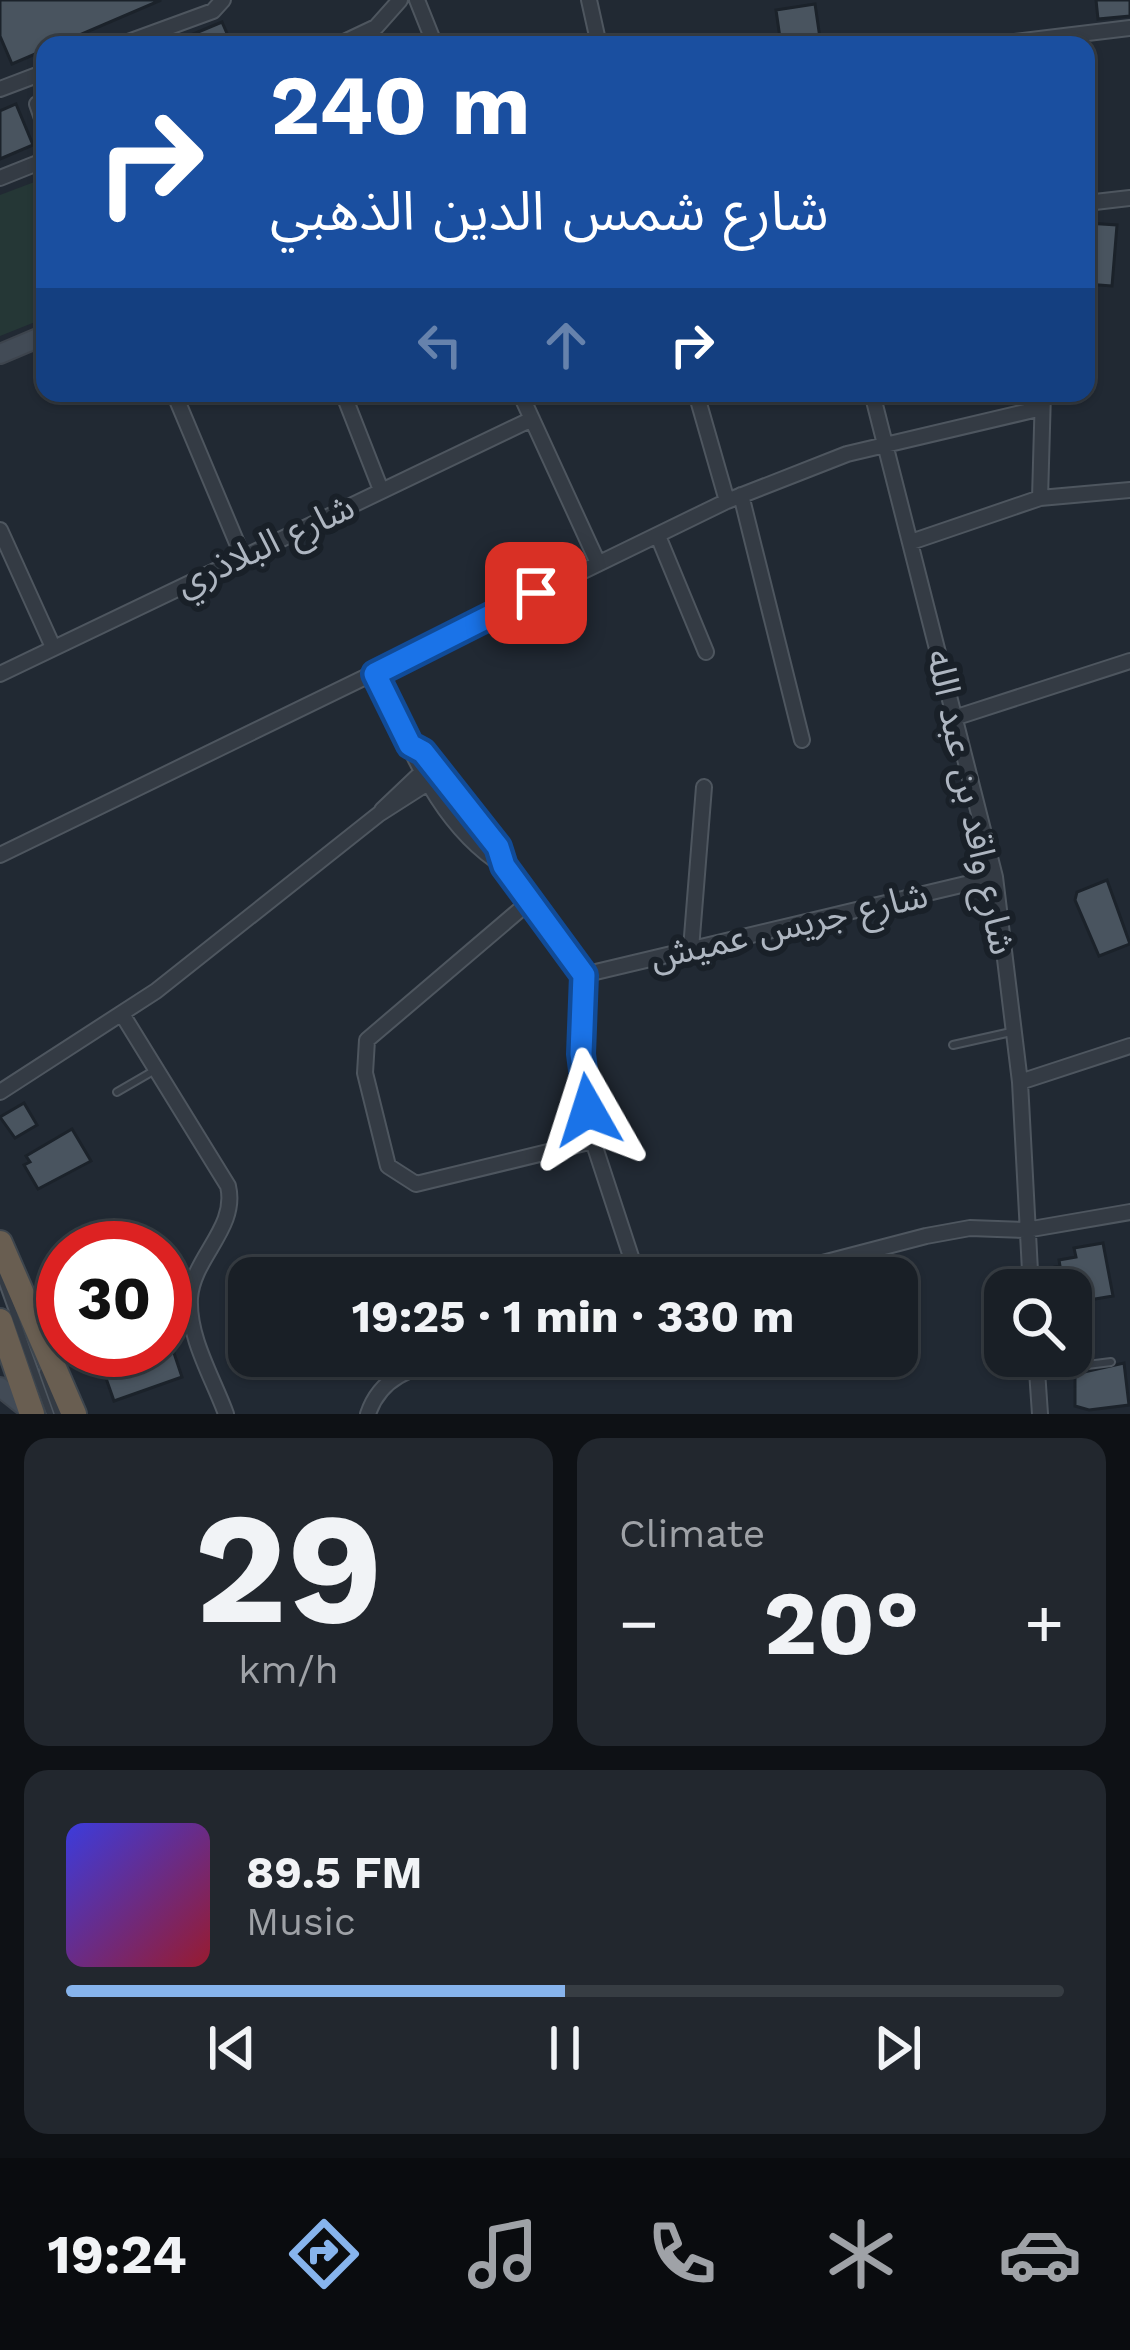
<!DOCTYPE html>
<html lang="en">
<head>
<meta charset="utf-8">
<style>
  :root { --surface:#191f26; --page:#22272e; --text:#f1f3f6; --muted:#9fa2a7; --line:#373d43; --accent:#87b4ed }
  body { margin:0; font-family:"Work Sans","Noto Sans Arabic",sans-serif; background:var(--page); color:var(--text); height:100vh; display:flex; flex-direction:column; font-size:45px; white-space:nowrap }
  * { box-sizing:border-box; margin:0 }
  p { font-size:39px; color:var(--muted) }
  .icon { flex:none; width:66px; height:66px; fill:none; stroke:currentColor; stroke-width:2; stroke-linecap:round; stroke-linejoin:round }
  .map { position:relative; height:1414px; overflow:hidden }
  .details { display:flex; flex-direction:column; gap:24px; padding:24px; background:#0e1115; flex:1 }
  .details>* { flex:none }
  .top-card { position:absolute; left:36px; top:36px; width:1059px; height:366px; border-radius:24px; box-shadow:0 3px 9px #0004,0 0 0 3px var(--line); background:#1a4fa0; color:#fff; overflow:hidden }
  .tools { position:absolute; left:984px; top:1269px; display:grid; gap:24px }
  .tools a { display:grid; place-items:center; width:108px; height:108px; border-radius:24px; background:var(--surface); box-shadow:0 3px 9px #0004,0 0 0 3px var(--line); font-size:60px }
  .speed { position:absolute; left:36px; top:1221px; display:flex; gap:24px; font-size:60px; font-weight:700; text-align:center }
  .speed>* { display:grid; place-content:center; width:156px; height:156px; border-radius:50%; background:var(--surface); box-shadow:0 3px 9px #0004,0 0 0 3px var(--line); line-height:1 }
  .speed .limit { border:18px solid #d22; background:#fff; color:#111 }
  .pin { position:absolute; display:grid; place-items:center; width:102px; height:102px; color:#fff; margin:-51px; border-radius:24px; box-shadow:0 6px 18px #0006 }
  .me { position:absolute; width:132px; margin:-66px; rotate:354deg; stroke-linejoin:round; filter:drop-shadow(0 0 9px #0008) }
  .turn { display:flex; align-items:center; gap:42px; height:252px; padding:0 36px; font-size:54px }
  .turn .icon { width:156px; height:156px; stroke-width:2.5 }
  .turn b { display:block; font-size:84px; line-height:102px }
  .lanes { display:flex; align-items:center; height:114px; padding:0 36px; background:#0003; justify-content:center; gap:60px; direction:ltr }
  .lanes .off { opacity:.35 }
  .big { font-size:90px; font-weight:700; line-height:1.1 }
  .details .widget { flex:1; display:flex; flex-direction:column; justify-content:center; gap:18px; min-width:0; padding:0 42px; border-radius:24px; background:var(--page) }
  .details .dial { align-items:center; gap:0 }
  .dial b { font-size:156px; line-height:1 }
  .song { display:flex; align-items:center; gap:36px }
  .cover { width:144px; height:144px; border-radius:18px; background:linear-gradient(135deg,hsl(240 70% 55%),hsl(350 70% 35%)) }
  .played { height:12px; border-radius:6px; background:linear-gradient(90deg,var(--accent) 50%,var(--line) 50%) }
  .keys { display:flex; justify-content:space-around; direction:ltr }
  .heat { display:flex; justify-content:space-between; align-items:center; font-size:66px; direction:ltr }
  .details .tiles { flex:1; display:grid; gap:24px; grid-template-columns:1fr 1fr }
  .widget:last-child { grid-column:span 2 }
  .trip { position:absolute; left:228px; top:1257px; width:690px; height:120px; border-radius:24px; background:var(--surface); box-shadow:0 3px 9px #0004,0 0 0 3px var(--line); font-weight:700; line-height:120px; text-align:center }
  .dock { display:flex; height:192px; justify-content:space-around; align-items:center; background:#0a0c0f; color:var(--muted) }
  .dock .icon { width:84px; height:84px }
  .dock .current { color:var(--accent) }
  .dock b { font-size:54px; color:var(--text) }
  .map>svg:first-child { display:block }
  .green { fill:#253736 }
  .building { fill:#49545f; stroke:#1b222a; stroke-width:3 }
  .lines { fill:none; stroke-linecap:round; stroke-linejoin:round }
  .lane-casing { stroke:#4e565f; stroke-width:10 }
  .street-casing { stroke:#4e565f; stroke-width:18 }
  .secondary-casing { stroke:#3d444d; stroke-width:22 }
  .highway-casing { stroke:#3e464e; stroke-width:28 }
  .lane { stroke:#343b44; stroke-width:6 }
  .street { stroke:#343b44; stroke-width:14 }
  .secondary { stroke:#424b56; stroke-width:18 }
  .highway { stroke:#695e51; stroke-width:24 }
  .route-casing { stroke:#114b97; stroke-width:30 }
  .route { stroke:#1a73e8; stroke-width:21 }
  .labels { text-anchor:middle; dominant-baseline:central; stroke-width:12; stroke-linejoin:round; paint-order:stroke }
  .street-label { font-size:36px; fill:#aeb6c1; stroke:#192028 }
</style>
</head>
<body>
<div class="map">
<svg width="1130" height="1414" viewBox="0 0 1130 1414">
  <rect width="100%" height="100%" fill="#212933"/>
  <path class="green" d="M45,178V318L0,336V195Z"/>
  <path class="building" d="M0,0H161L12,64L0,36Z
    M1096,0H1130V16L1098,19Z
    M815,4L821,45H781L776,10Z
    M222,22L232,45H167Z
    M16,104L33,145L0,159V111Z
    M1086,223L1117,225L1112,286L1086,284Z
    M1107,880L1130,944L1099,956L1075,900L1077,892Z
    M24,1103L37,1125L15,1138L0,1117Z
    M72,1129L91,1161L38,1189L24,1165L30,1162L26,1156Z
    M1103,1243L1113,1296L1071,1303V1290H1059L1055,1267L1060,1266L1059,1260L1076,1257L1074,1248Z
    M142,1350H173L182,1377L114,1401L101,1364Z
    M1124,1363L1129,1405L1089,1410L1075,1406V1374Z"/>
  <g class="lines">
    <defs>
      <path id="lane" d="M953,1045L1011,1032
        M117,1092L155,1070
        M0,1275L50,1414
        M1040,1371L1111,1362
        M43,1372L58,1414"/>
      <path id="street" d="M417,0L435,45
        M589,0L599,45
        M120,45L213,11L223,0
        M338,45L376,27L400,0
        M989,45L1130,28
        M0,89L45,72
        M37,104L45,127
        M0,178L45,160
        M1086,203L1130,198
        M174,393L242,555
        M343,393L381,490
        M520,393L598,563
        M696,393L727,501
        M872,393L995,877L1020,1082L1031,1290
        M741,495L802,740
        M1040,498L1043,393
        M0,530L53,647
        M658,536L706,652
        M911,542L1040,498L1130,490
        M375,673C409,742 435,823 504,866
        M0,674L532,419
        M957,717L1130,661
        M410,745L423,752L498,847L504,866L583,975L581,1054L593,1141L638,1278
        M382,810L422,772
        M0,855L727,501L847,454L1042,408
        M529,902L367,1040L365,1073L388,1166L416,1184L593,1141
        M691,949L704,787
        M583,975L995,877
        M122,1014L228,1186C238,1228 193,1257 190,1298C188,1338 213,1378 226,1414
        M1020,1082L1130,1046
        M0,1092L156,991L379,814L440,775
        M765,1278L926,1236L970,1228L1026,1230L1130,1212
        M1036,1356L1040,1414
        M368,1414C382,1372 418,1367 458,1356"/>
      <path id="secondary" d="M0,354L45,335
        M0,1387L29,1410"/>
      <path id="highway" d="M0,1243L74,1414
        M0,1321L32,1414"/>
    </defs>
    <use href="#lane" class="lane-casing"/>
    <use href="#street" class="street-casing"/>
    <use href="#secondary" class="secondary-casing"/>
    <use href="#highway" class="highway-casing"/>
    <use href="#lane" class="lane"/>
    <use href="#street" class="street"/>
    <use href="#secondary" class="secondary"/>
    <use href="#highway" class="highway"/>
  </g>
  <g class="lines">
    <defs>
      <path id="route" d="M536,593L375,674L410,745L423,752L498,847L504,866L584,975L581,1054L588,1110"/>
    </defs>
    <use href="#route" class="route-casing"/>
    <use href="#route" class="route"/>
  </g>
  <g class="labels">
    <g class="street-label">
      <text transform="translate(265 545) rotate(-25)">شارع البلاذري</text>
      <text transform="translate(971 802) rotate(78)">شارع واقد بن عبد الله</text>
      <text transform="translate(789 926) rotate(-13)">شارع جريس عميش</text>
    </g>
  </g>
</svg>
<div class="tools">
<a><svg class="icon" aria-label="search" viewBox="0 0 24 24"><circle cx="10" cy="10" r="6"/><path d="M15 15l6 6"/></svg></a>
</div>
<div class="speed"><div class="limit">30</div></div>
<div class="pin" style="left:536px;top:593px;background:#d93025"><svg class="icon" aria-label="arrive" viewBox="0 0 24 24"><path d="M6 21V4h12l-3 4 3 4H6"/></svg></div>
<svg class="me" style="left:588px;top:1110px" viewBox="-20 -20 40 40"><path d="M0-17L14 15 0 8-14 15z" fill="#1a73e8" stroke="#fff" stroke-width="4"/></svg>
<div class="trip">19:25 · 1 min · 330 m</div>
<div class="top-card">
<div class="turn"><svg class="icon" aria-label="right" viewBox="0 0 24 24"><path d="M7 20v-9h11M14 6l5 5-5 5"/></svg><div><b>240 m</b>شارع شمس الدين الذهبي</div></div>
<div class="lanes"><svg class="icon off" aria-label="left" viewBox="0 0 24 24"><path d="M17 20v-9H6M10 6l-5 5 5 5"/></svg><svg class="icon off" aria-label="ahead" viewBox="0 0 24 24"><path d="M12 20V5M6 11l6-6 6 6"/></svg><svg class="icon" aria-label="right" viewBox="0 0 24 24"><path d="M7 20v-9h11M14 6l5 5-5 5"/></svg></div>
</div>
</div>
<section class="details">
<div class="tiles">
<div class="widget dial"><b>29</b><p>km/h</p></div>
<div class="widget"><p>Climate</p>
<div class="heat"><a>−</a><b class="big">20°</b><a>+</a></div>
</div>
<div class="widget">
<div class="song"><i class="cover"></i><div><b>89.5 FM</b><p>Music</p></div></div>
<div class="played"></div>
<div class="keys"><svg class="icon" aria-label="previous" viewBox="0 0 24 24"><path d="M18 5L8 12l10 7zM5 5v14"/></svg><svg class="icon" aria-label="pause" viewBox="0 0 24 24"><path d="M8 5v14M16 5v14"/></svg><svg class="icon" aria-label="next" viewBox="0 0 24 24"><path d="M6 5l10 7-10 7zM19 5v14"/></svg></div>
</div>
</div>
</section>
<nav class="dock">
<b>19:24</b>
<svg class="icon current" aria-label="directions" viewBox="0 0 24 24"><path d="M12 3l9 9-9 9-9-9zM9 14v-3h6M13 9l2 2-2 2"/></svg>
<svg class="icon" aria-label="music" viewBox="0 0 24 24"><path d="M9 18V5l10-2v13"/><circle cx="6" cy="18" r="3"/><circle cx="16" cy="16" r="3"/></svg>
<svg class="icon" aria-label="phone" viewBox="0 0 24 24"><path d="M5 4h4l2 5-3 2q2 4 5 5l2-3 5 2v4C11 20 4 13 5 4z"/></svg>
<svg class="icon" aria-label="climate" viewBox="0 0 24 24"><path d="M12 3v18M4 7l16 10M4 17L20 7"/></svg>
<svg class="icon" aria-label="car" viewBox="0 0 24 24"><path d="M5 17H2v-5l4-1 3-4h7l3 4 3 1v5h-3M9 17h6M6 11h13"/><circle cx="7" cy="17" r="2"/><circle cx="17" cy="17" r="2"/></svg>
</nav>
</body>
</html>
